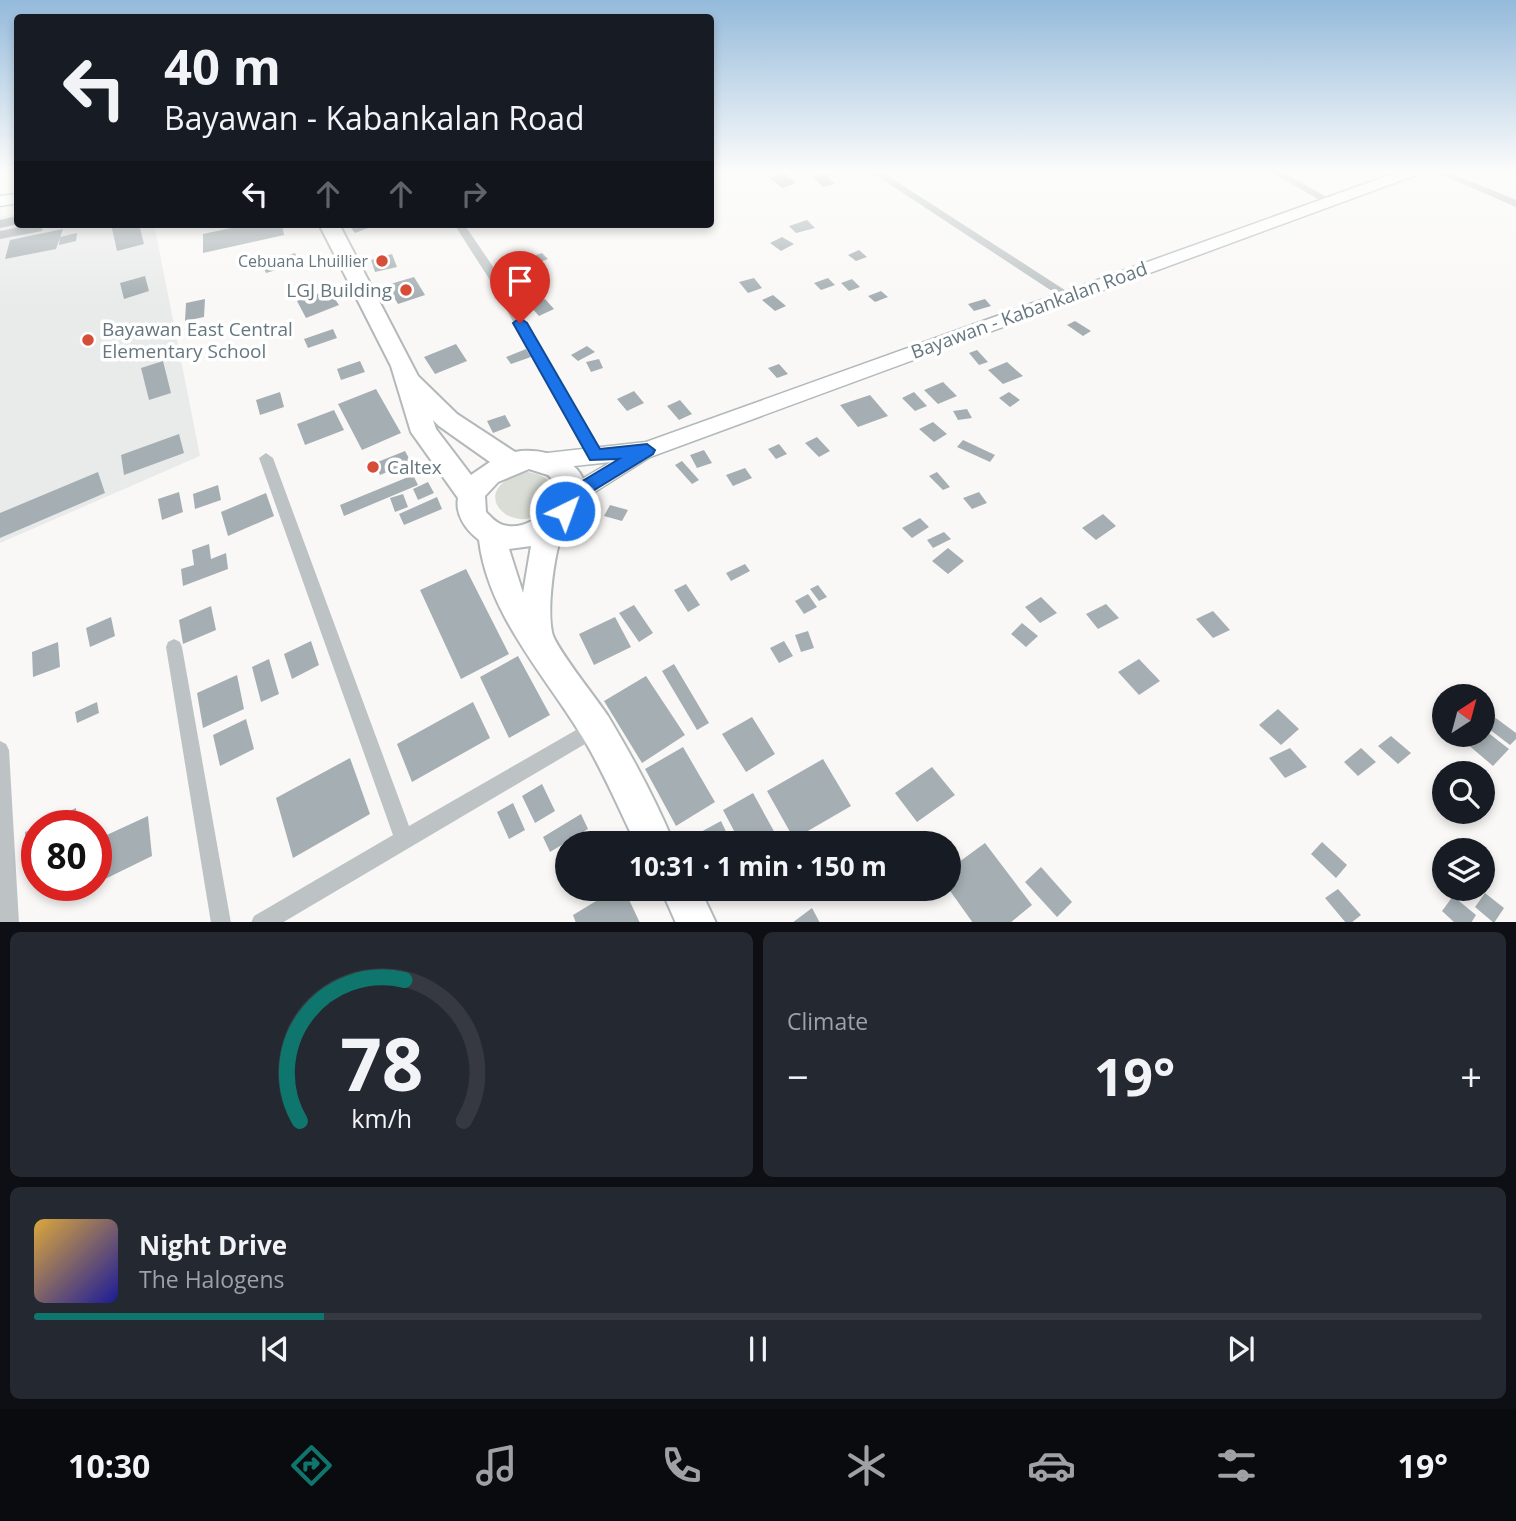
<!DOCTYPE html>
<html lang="en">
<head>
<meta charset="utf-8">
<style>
  :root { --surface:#171b24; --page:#242831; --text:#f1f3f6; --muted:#9ea1a6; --line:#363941; --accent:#0f766e }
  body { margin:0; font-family:"Open Sans",sans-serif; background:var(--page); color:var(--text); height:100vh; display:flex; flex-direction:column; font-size:26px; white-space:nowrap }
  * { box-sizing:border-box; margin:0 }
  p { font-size:23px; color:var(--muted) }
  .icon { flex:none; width:38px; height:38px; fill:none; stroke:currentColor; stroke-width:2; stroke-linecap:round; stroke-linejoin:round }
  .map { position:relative; height:922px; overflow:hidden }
  .drawer { display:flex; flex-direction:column; gap:10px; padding:10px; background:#0d0f14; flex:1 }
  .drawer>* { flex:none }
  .hud { position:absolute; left:14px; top:14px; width:700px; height:214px; border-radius:7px; box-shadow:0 4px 10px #0003; background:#171b24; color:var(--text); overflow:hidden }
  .needle { width:46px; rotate:36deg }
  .controls { position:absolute; left:1432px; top:684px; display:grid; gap:14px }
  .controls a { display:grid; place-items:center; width:63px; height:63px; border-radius:50%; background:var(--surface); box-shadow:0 4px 10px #0003; font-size:35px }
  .speed { position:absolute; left:21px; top:810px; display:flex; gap:14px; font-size:35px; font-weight:700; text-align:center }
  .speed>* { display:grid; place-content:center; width:91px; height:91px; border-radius:50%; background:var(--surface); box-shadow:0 4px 10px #0003; line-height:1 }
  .speed .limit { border:10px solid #d22; background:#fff; color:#111 }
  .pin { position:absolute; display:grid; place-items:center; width:60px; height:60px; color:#fff; margin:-72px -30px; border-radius:50% 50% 50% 0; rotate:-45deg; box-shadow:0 0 7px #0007 }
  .pin .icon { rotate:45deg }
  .me { position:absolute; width:77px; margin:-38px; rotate:42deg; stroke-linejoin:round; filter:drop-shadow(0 0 5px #0008) }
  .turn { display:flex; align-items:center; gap:24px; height:147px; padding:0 35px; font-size:32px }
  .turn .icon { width:91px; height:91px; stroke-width:2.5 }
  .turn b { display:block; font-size:49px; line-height:60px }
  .lanes { display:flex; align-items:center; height:66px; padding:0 35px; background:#0003; justify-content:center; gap:35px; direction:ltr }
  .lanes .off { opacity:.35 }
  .big { font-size:52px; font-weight:700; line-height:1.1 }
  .drawer .widget { flex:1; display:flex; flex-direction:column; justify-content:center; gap:10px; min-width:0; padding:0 24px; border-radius:10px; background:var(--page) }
  .drawer .dial { align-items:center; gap:0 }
  .dial svg { height:182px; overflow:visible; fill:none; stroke:var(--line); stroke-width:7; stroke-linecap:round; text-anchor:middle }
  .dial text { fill:var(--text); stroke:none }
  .song { display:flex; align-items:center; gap:21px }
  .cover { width:84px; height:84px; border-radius:10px; background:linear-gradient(135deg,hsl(40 70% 55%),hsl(240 70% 35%)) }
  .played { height:7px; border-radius:4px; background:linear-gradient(90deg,var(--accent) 20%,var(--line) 20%) }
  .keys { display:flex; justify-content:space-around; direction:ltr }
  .heat { display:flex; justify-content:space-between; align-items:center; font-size:38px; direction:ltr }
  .drawer .tiles { flex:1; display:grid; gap:10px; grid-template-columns:1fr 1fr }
  .widget:last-child { grid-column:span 2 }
  .trip { position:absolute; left:555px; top:831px; width:406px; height:70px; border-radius:35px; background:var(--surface); box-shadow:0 4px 10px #0003; font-weight:700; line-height:70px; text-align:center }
  .menu { display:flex; height:112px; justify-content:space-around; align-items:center; background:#090b0e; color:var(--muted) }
  .menu .icon { width:49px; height:49px }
  .menu .selected { color:var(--accent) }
  .menu b { font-size:32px; color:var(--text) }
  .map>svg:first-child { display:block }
  .built { fill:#e9eaea }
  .green { fill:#d9ddd6 }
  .building { fill:#a5afb3 }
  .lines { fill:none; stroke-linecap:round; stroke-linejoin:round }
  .secondary-casing { stroke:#b2b9bc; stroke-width:3 }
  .highway-casing { stroke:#b3b8ba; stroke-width:4 }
  .street { fill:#bdc3c5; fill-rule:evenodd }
  .secondary { fill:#fff; fill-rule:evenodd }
  .highway { fill:#fff; fill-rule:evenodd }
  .route { fill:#1a73e8; stroke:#114b97; stroke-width:2 }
  .poi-dot { fill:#d74e38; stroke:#fff; stroke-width:2.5 }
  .labels { text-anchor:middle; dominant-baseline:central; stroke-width:7; stroke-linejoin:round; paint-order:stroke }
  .far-poi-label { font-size:16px; fill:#66777f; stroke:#fff; text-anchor:end }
  .poi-label { font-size:19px; fill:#66777f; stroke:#fff; text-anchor:start }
  .street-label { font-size:19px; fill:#66777f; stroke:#fff }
</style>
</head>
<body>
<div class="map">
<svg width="1516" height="923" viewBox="0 0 1516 923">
  <rect width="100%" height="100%" fill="#f9f8f6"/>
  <path class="built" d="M17,213L18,224H154L200,456L0,543V217Z"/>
  <path class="green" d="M527,472C543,474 563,484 550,503C520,547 457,489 527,472Z"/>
  <path class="building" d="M784,173L796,183L782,188L770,178Z
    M825,174L835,184L823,187L813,177Z
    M17,216L14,225L0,228V220Z
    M807,220L815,228L796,233L789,226Z
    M35,224H43L42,231L0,239V231Z
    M111,224H139L144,244L117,251Z
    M250,224H282L284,235L203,253V234Z
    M348,224H379L355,233Z
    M63,229L56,249L5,259L10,240Z
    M77,233L76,241L59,245L60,237Z
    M782,237L794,244L781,251L770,243Z
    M859,250L867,257L856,261L848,255Z
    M295,253L300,263L266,273L261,263Z
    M542,253L548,259L533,265L527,258Z
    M392,254L397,267L375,272L371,260Z
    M145,276L149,291L124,299L120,283Z
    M414,277L425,295L398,304L387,285Z
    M754,278L762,288L748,293L739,282Z
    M828,278L835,285L821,290L814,283Z
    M852,279L860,287L849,291L841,283Z
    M329,290L339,305L306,318L297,301Z
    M881,291L888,297L875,302L868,296Z
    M773,295L786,306L775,311L762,300Z
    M205,299L204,317L185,321L186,303Z
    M545,299L554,309L539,316L529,305Z
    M985,299L991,306L974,311L968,304Z
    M1075,321L1091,331L1083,336L1067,325Z
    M333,329L337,338L308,348L304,339Z
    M456,344L467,361L435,374L424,357Z
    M587,346L595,352L578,361L571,355Z
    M526,349L531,357L511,364L506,357Z
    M977,350L988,362L979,365L969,353Z
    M599,359L603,368L591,372L586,362Z
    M163,361L171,393L149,400L141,368Z
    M360,361L365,372L341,380L337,369Z
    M1007,362L1023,376L1003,384L988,370Z
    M779,364L788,374L777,378L768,368Z
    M943,382L957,396L938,404L924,390Z
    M376,389L401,433L362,450L338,404Z
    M634,391L644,403L627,411L617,399Z
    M280,392L284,407L260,415L256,400Z
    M914,392L927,406L915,411L902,398Z
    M1009,392L1020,400L1010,407L999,398Z
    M870,395L888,416L858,427L840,405Z
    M680,400L692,414L679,420L667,406Z
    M967,409L972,418L958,420L953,411Z
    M334,410L344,430L305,445L297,424Z
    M505,415L511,426L493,433L487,421Z
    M933,422L947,434L934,442L919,429Z
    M179,434L184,453L124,475L121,455Z
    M817,437L830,451L819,457L805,443Z
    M963,440L995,455L990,462L957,447Z
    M779,444L787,454L776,459L768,449Z
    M704,450L712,463L697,468L690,455Z
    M405,451L411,462L380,475L375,463Z
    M682,461L699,480L692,484L675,465Z
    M745,468L752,478L733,486L726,475Z
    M98,472L105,493L0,538V513Z
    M937,472L950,487L943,490L929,476Z
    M413,475L418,485L344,516L340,505Z
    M428,482L434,493L418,500L413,489Z
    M218,485L221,500L195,509L193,494Z
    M179,492L183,512L162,520L158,499Z
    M979,492L987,503L972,509L963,498Z
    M266,493L274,516L228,536L221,512Z
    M403,494L408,507L395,512L390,498Z
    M437,497L442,509L404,525L399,514Z
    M610,505L628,510L622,521L604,516Z
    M1103,514L1116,526L1096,540L1082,528Z
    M920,518L929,527L912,538L902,528Z
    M944,532L951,539L933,548L927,540Z
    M209,544L211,559L226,553L228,569L183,586L181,569L194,565L192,550Z
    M948,548L964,561L948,574L932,561Z
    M745,564L750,571L731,581L726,573Z
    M466,569L509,654L461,679L420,590Z
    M686,584L700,605L688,612L674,590Z
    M818,585L827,597L819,601L810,589Z
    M808,594L817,607L804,614L795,601Z
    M1041,597L1057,613L1040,623L1025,607Z
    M1106,604L1119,618L1098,629L1086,614Z
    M634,605L653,633L639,642L619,613Z
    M211,606L216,630L183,644L179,620Z
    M1213,611L1230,630L1213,638L1196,619Z
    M111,617L115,636L90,647L86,628Z
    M615,617L631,647L594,665L579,634Z
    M1022,623L1038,636L1026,647L1011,634Z
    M808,631L814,648L801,652L795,635Z
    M311,641L319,665L292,679L284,654Z
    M784,641L793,656L779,663L770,648Z
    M58,642L60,667L33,677L32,652Z
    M518,656L550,715L509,738L480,677Z
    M269,659L279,694L261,702L252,667Z
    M1139,659L1160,681L1139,695L1118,672Z
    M674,664L709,723L697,730L662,671Z
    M237,675L244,709L203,728L197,693Z
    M646,676L685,735L642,763L604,701Z
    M97,702L99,713L77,723L75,712Z
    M473,702L490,738L412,782L397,744Z
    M1278,709L1299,729L1281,745L1259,725Z
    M1493,716L1516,733V739L1510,745L1485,726Z
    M752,717L775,754L746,772L722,734Z
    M246,719L254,749L220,766L213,735Z
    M1482,728L1509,749L1493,766L1466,743L1474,735H1482Z
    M1391,736L1411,753L1398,764L1378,746Z
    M683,747L715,802L676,826L645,769Z
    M1290,748L1307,767L1285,778L1269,758Z
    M1361,748L1376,762L1358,776L1344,762Z
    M350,758L370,814L293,858L276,798Z
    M823,759L851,806L794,839L767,791Z
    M932,767L955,795L917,822L895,793Z
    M1440,781L1444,785V800L1432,789Z
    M542,784L555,811L535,823L522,796Z
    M753,793L781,844H741L723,810Z
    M513,803L525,830L509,839L497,812Z
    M76,808L78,826H38Z
    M581,814L588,829L550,852L543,837Z
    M148,816L152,856L101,881L98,839Z
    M721,821L732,844H688L686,840Z
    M37,827V864L27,868L25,832Z
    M1322,842L1347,865L1336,878L1311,854Z
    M985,843L1032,905L1010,923H973L948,888V870Z
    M1041,867L1072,902L1057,917L1025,882Z
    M616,889H624L640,923H576L573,915Z
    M1338,889L1361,915L1351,923H1346L1325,898Z
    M1485,893L1504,908L1494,923L1475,907Z
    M1453,896L1476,915L1471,923H1455L1442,911Z
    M812,908L820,923H792Z"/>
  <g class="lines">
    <defs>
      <path id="secondary" d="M1398,172H1418L1416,175L650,457L579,502L571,505L563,502L560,496L563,490L611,462L547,469L540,467L537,461L540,455L547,453L646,442Z
        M18,194V203L0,206V196Z"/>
      <path id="highway" d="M319,224H339L418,376L457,414L515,452C541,446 592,461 584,496C582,508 570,517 565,527C554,548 547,609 552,632C554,646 597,699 608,716C632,756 656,800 674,844H636C619,809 603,771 583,738C545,675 488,615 479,540C466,530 455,515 458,498L411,432L391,366ZM433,420L439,426L490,462L471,475L436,429ZM529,469L548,475L557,484C557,508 528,532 503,525C496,523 491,517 486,512L485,496L498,482ZM531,546L523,593L509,549Z
        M661,889H700L716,923H676Z"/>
    </defs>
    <use href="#secondary" class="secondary-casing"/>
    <use href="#highway" class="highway-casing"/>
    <path class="street" d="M871,172H882L1074,296L1072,299H1064Z
      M1271,172H1283L1332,200L1323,202Z
      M1436,172H1448L1516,200V207Z
      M454,224H464L500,277L601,452L603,456L601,460H591L488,277Z
      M266,453L273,458L409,826L590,722L596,719L602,722L605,728L602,734L282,923H251L254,916L393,835L259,458Z
      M174,639L180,642L182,647L231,923H211L166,647L168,642Z
      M0,741L6,744L9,750L19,923H0Z"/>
    <use href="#secondary" class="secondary"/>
    <use href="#highway" class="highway"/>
  </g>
  <linearGradient id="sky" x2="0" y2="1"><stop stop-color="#94badb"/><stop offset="0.57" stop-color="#fcfcfb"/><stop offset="1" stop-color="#fcfcfb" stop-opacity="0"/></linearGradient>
  <rect width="1516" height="301" fill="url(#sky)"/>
  <path class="route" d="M520,318L527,323L600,449L647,444L655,450L653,454L578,500L571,516H559L557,511L566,491L619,459L590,460L513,323Z"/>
  <g class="poi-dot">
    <circle cx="382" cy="261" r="7"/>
    <circle cx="406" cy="290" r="7"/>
    <circle cx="88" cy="340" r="7"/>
    <circle cx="373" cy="467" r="7"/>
  </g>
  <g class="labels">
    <g class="far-poi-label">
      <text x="368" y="261">Cebuana Lhuillier</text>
    </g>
    <g class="poi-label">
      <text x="392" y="290" text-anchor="end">LGJ Building</text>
      <text x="102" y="329">Bayawan East Central<tspan x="102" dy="22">Elementary School</tspan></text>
      <text x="387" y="467">Caltex</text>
    </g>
    <g class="street-label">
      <text transform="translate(1029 310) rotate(-20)">Bayawan - Kabankalan Road</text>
    </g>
  </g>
</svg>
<div class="controls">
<a><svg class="needle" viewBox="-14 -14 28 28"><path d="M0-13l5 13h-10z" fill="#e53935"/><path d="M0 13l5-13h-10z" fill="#9ea1a6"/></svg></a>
<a><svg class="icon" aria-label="search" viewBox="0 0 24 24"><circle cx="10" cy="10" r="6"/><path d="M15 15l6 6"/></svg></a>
<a><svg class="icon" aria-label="layers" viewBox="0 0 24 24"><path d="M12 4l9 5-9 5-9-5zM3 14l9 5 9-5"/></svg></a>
</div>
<div class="speed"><div class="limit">80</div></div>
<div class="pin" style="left:520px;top:323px;background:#d93025"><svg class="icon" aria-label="arrive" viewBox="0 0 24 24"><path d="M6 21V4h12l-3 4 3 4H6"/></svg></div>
<svg class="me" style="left:565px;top:511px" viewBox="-20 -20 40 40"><circle r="17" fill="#1a73e8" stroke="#fff" stroke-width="3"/><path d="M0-11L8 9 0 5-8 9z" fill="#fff"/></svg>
<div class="trip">10:31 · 1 min · 150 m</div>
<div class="hud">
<div class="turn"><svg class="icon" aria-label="left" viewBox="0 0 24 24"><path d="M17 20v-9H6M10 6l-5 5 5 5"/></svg><div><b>40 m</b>Bayawan - Kabankalan Road</div></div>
<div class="lanes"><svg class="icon" aria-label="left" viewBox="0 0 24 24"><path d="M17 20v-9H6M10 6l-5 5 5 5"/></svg><svg class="icon off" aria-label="ahead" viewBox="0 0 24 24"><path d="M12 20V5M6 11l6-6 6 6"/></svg><svg class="icon off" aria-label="ahead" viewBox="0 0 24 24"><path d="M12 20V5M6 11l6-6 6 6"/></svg><svg class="icon off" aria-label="right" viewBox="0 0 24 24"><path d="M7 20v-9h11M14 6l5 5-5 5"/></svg></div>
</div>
</div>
<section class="drawer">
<div class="tiles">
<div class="widget dial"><svg viewBox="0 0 100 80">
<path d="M14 69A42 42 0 1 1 86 69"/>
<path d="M14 69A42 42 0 0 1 60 7" stroke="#0f766e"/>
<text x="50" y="56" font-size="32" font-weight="700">78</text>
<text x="50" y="72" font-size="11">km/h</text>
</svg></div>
<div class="widget"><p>Climate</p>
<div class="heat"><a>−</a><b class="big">19°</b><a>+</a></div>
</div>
<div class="widget">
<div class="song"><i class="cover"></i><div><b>Night Drive</b><p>The Halogens</p></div></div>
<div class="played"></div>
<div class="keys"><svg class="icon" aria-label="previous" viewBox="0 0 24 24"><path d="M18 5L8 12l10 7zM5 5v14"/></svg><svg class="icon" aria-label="pause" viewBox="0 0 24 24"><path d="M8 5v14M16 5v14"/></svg><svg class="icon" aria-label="next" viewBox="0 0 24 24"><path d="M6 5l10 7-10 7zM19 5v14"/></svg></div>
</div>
</div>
</section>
<nav class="menu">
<b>10:30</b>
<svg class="icon selected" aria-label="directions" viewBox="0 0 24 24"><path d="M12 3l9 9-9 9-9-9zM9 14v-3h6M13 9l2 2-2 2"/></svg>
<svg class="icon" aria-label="music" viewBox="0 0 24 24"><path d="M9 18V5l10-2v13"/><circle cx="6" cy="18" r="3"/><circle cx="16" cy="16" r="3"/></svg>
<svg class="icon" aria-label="phone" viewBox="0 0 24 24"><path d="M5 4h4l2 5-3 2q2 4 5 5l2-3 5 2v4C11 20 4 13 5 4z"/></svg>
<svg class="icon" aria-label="climate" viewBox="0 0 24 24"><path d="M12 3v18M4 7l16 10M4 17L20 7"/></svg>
<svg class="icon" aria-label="car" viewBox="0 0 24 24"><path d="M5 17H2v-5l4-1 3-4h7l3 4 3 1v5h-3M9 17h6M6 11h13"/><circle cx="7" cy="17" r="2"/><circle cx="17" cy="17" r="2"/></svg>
<svg class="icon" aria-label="filters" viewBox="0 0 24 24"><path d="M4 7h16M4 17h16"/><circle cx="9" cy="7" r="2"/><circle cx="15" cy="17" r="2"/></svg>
<b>19°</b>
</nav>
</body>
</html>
